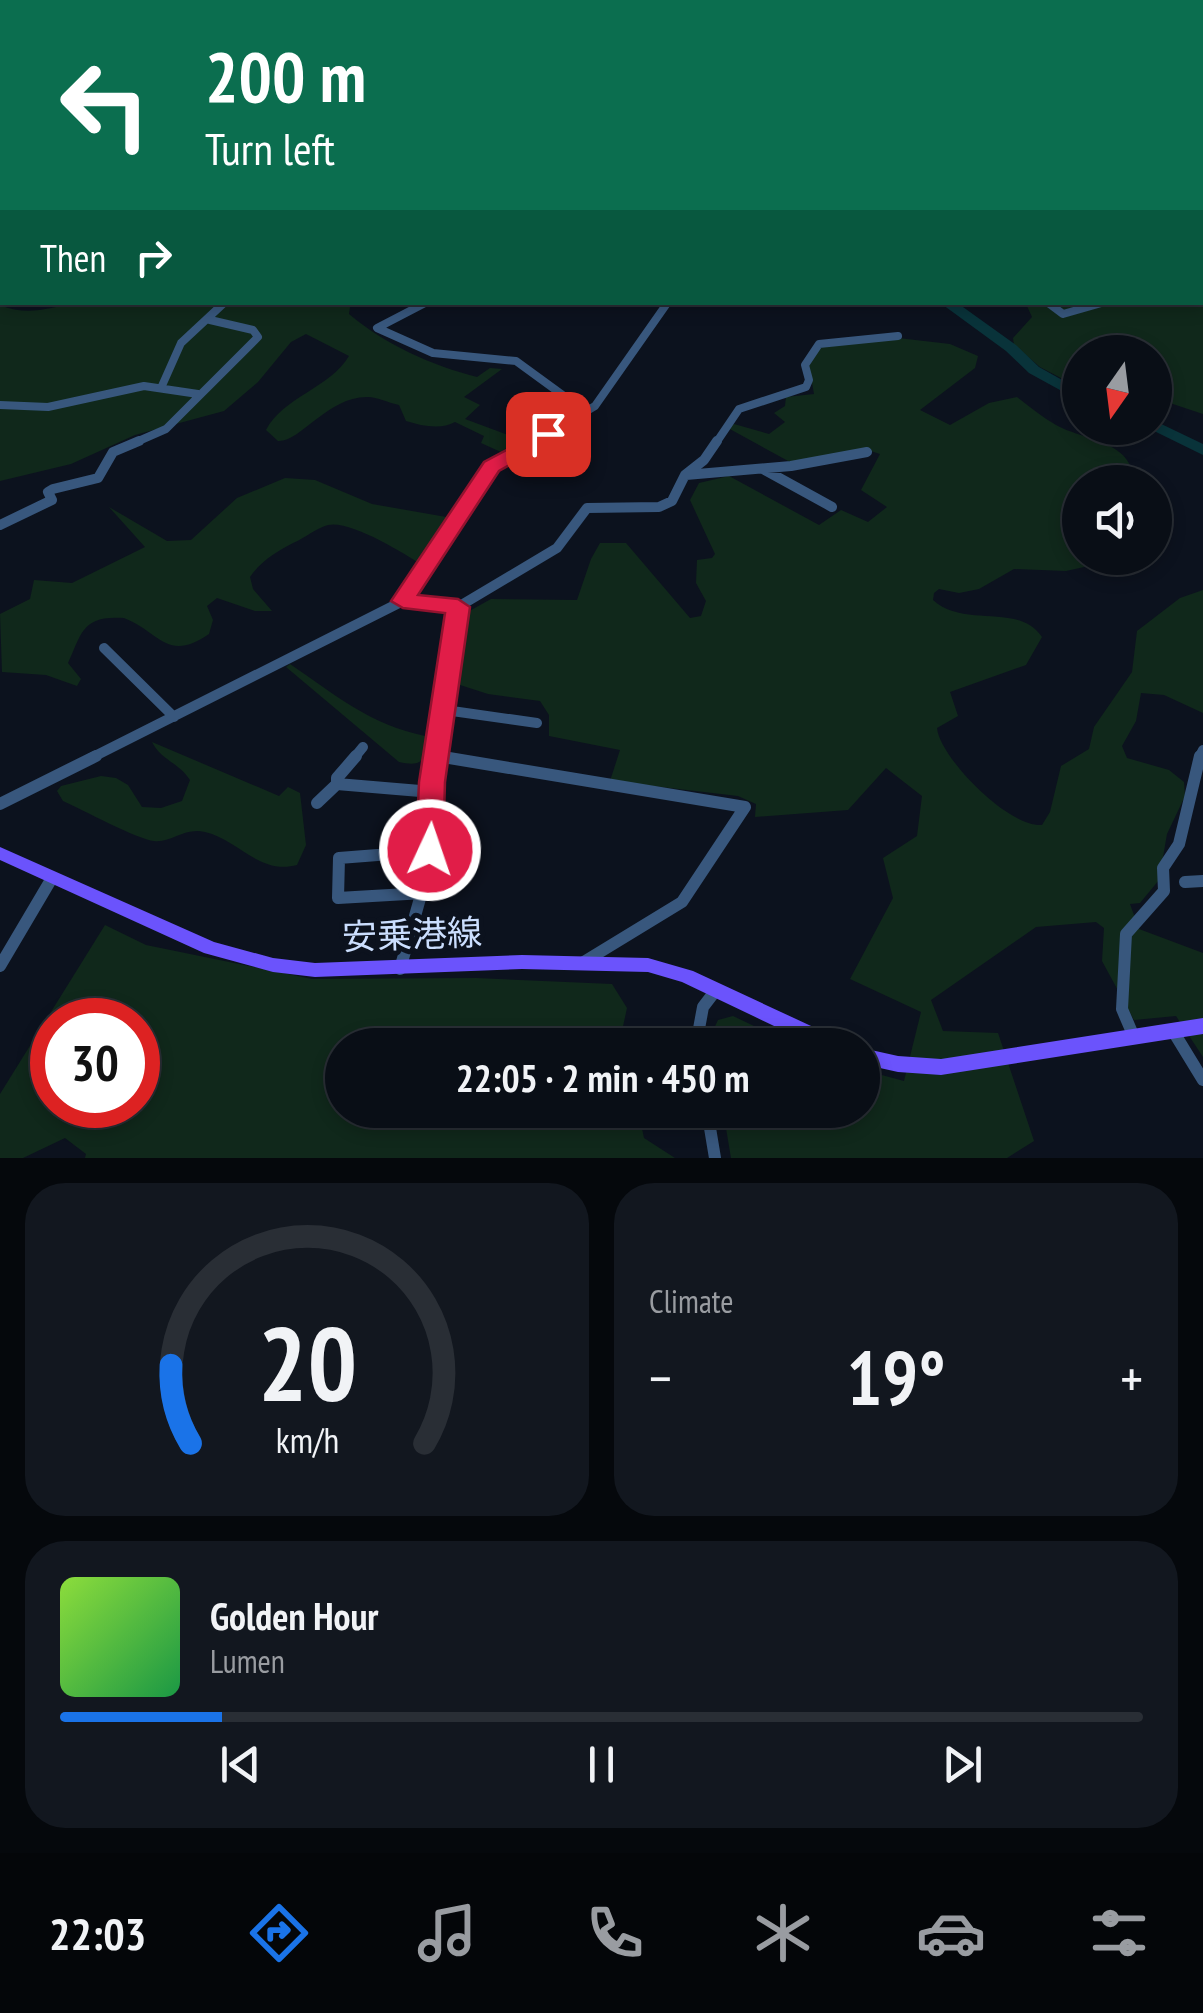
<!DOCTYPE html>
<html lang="en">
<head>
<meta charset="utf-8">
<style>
  :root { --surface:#090e16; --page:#12171f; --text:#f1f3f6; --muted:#999ca1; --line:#292e35; --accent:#1a73e8 }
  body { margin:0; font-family:"PT Sans Narrow","Noto Sans JP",sans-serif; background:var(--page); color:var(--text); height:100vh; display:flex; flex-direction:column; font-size:38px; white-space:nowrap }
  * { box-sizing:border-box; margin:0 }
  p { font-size:32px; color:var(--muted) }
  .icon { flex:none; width:55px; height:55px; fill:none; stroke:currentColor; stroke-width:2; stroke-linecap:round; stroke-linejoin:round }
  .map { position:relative; height:1158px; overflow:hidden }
  .drawer { display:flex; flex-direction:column; gap:25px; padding:25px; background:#05080c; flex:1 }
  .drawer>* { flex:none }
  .hud { position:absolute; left:0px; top:0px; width:1205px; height:305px; box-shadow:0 5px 15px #0003,0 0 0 2px var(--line); background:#0b6e4f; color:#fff; overflow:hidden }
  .needle { width:65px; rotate:194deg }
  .buttons { position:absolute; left:1062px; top:335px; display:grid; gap:20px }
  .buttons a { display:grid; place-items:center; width:110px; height:110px; border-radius:50%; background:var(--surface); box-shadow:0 5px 15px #0003,0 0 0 2px var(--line); font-size:50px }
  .speed { position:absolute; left:30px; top:998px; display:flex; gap:20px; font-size:50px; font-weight:700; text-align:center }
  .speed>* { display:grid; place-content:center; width:130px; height:130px; border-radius:50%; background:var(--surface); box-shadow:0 5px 15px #0003,0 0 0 2px var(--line); line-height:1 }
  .speed .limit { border:15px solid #d22; background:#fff; color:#111 }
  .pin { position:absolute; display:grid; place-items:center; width:85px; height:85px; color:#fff; margin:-42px; border-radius:20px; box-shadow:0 5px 15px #0006 }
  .me { position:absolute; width:110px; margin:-55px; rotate:3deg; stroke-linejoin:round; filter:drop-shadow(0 0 8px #0008) }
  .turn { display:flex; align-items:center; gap:35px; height:210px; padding:0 40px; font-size:45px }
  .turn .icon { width:130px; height:130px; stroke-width:2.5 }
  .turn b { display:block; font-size:70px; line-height:85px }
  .then { display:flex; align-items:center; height:95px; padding:0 40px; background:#0003; gap:20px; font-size:38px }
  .big { font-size:75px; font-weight:800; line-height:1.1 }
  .drawer .widget { flex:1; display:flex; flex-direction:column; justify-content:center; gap:15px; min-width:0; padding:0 35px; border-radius:40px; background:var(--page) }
  .drawer .dial { align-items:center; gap:0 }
  .dial svg { height:260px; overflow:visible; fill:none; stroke:var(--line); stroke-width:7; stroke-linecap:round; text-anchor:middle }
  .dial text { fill:var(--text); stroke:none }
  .song { display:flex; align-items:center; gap:30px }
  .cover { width:120px; height:120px; border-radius:15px; background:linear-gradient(135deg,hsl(90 70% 55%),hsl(140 70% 35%)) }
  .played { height:10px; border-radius:5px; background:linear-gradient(90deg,var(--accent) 15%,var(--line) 15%) }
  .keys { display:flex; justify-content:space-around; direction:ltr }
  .heat { display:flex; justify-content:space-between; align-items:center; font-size:55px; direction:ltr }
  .drawer .tiles { flex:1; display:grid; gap:25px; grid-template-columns:1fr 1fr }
  .widget:last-child { grid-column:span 2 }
  .trip { position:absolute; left:325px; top:1028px; width:555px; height:100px; border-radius:50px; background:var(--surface); box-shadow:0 5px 15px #0003,0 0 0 2px var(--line); font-weight:800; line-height:100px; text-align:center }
  .tabs { display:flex; height:160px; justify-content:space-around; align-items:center; background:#040609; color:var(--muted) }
  .tabs .icon { width:70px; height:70px }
  .tabs .current { color:var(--accent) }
  .tabs b { font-size:45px; color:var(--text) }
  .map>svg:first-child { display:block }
  .green { fill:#10281b; fill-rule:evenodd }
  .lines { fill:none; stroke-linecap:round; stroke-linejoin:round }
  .river { fill:#09333a; fill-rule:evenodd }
  .minor-far3 { stroke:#38577d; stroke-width:6 }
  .minor-far2 { stroke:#38577d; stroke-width:8 }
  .minor-far1 { stroke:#38577d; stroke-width:10 }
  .minor { stroke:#38577d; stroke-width:12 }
  .major { fill:#6b53fc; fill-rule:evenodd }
  .highway { fill:#fc48f6; fill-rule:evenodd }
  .route { fill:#e11d48; stroke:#92132f; stroke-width:2.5 }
  .labels { text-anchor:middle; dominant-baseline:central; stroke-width:10; stroke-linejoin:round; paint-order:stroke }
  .near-street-label { font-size:35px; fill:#cbdefe; stroke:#0c121e }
</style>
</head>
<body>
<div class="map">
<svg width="1203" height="1158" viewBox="0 0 1203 1158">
  <rect width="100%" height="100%" fill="#0c121e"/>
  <path class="green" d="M1203,301V414L1155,398V352H1080V388L1040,367L1014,345L1013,338L1032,317L1027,306L1019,303Z
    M75,302L364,303L350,307L349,314C384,344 433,366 477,377L490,368L502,369L464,397L480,405L465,419L519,439L501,452L481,443L484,436L455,422C441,430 422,426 406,421L399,405C389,403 377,397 368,397C328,396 301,442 278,441L266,430C283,397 330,388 349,356L306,334L291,342L258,382L224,411L135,435L71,464L0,481V305C26,316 49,309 75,302Z
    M898,338L950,344L978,356L975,368L920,410L950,425L989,403L1017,397C1030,407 1042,417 1056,425C1082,440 1137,442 1132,482H1080V558H1125L1066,571L1014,569L979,589L959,593L939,589L934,593L933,600C965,629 1018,602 1042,637L1026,665L950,692L958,716L937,728C940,758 1009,828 1042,825L1050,812L1061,766L1089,749L1094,727L1132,672L1137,631L1180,598L1203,590V713L1164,695L1141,693L1136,721L1122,746L1127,758L1169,770L1184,782L1185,796L1167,834L1159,880L1140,903L1130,904L1139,929L1203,953V1057L1176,1016L1134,1020L1102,961L1104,928L1096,922L1036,927L931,1000L943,1031L998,1033L1034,1141L1007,1158H731L723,1110H862L863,1070L904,1081L921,1012L850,979L893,898L883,858L917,836L922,796L886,768L848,810L755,817L756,804L738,796L610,781L620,750L549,736V715L540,701L488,694L457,684L464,614L491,599L577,600L591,559L600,543H626L690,618L701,616L706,601L696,583L697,560L712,558L715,554L690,500L699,483L729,476L819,525L841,510L868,522L887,507L861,490L880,454L868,450L790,462L728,428L734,424L769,434L785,422L774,413L785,406L786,397L814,394L809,366L822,345Z
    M285,478L315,480L372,504L452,518L422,565C402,552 350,520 328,525C316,528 305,538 293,543C276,552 261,561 250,577L253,589L272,611H255L217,598L207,606L213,620L209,634C167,663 160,632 124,618C82,615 82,633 68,663L81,679L77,686L46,675L2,672L0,614L30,599L34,580L72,583L145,547L109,507L167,541L191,540L237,498Z
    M290,664C337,696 369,724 425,736L430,745C423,764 418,766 399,762L286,667Z
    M152,742L279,796L288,787L300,793L306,845L297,865C259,875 239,840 205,832C184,827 172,843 154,841C139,840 81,809 63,801L57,791L61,786L101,776L116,778L128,785L142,807L161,808L182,801L190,780C179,763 160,759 152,742Z
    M105,925L146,945L312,979L476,978L612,984L627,1008L622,1031L625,1045H342V1110H638L644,1138L675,1158H85L86,1154L65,1138L23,1158H0V1094ZM52,1020H138V1105H52Z
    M733,1016L794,1045H711L710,1037L718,1020Z"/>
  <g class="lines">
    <path class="river" d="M939,302H956L1016,345L1039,367L1080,390V401L1029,373L1006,351Z
      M1155,421L1203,444V455L1150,429L1155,428Z"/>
    <path class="minor-far3" d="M833,0L838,2
      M867,0L872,2
      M1155,0L1159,2
      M883,2L895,0"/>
    <path class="minor-far2" d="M427,302L377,328L433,353L516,361L564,396L565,404L523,443
      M1047,302L1063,314L1105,302
      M161,388L181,343L225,302
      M0,405L48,407L144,386L198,394
      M134,443L166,429L258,337L253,330L210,320
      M533,443L595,406L668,302
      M716,443L739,409L806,387L809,380L805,365L819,344L898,336"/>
    <path class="minor-far1" d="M519,449L525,441
      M763,469L832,507
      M686,475L791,466L867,452
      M0,525L52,500L48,492L53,489L98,478L113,452L139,441
      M403,601L458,607L557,548L587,508L659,507L672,501L685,475L704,460L717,441
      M104,648L174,717
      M445,710L537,723
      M437,756L449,758
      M91,758L403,601L492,467L537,441
      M354,758L363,747
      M436,758L458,607
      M1199,758L1203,750"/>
    <path class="minor" d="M356,756L337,778V784L432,792
      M437,756L745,807L682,902L582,963
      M317,803L337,784
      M0,804L96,756
      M1185,882L1203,881
      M424,893L338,898L339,858L429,851
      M0,966L52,878
      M400,969L430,863L436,756
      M1173,1031L1203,1080
      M1134,1037L1122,1009L1126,934L1164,891L1163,868L1179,844L1200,756
      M696,1045L703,1007L716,990
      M707,1110L715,1158"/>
    <path class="major" d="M0,847L214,942L273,958L315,963L522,955L648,958L693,971L839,1039L841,1045H814L682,982L648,972L522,969L315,977L273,972L204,953L0,860Z
      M1203,1018V1034L941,1075L898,1072L862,1064V1048L898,1056L941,1059Z"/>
    <path class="highway" d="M767,0H778L780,2H770Z
      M1202,159H1203V166H1202Z"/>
  </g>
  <path class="route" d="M548,428L555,430V439L499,471L418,595L458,599L470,607L445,782L443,850L439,858L430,861L420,858L416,850L419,782L445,613L403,608L391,601L484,462Z"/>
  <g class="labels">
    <g class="near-street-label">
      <text transform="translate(412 934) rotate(-2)">安乗港線</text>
    </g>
  </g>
</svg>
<div class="buttons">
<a><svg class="needle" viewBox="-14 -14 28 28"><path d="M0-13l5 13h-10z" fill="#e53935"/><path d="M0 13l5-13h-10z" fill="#999ca1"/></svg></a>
<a><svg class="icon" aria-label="sound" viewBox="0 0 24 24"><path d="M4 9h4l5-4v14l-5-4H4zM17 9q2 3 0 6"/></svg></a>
</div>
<div class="speed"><div class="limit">30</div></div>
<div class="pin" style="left:548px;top:434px;background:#d93025"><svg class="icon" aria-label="arrive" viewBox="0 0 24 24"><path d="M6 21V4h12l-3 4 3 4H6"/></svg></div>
<svg class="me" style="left:430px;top:850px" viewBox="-20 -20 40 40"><circle r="17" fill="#e11d48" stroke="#fff" stroke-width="3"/><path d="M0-11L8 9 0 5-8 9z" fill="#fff"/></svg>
<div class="trip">22:05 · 2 min · 450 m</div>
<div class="hud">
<div class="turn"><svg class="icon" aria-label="left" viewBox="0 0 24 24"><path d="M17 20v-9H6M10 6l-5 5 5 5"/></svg><div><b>200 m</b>Turn left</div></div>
<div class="then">Then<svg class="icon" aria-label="right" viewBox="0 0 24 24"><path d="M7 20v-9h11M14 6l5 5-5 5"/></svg></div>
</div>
</div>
<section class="drawer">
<div class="tiles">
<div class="widget dial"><svg viewBox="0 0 100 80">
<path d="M14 69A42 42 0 1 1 86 69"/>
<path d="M14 69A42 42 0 0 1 8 45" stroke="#1a73e8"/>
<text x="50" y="56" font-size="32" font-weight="700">20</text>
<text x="50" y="72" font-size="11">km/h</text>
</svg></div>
<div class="widget"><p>Climate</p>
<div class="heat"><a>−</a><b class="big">19°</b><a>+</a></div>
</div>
<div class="widget">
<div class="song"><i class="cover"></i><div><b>Golden Hour</b><p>Lumen</p></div></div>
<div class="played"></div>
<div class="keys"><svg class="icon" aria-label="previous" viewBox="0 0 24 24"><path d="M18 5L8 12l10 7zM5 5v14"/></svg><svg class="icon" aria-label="pause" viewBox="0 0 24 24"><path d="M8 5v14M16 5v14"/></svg><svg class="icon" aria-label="next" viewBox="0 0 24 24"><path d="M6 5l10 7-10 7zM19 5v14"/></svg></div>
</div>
</div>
</section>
<nav class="tabs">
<b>22:03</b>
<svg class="icon current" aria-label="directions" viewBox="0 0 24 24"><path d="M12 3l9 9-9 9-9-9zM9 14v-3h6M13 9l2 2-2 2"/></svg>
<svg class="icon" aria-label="music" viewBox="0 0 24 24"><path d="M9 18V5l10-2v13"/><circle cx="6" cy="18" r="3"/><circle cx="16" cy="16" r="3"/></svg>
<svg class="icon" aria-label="phone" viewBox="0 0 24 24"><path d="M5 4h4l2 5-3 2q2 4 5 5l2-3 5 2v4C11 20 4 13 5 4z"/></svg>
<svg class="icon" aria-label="climate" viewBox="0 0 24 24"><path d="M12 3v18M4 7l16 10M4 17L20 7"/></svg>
<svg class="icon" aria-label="car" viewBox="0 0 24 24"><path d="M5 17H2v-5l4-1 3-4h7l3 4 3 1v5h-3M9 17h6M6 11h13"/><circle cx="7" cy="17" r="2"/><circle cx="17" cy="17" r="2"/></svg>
<svg class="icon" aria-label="filters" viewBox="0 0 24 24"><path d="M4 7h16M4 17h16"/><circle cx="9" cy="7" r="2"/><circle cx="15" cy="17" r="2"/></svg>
</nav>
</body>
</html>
